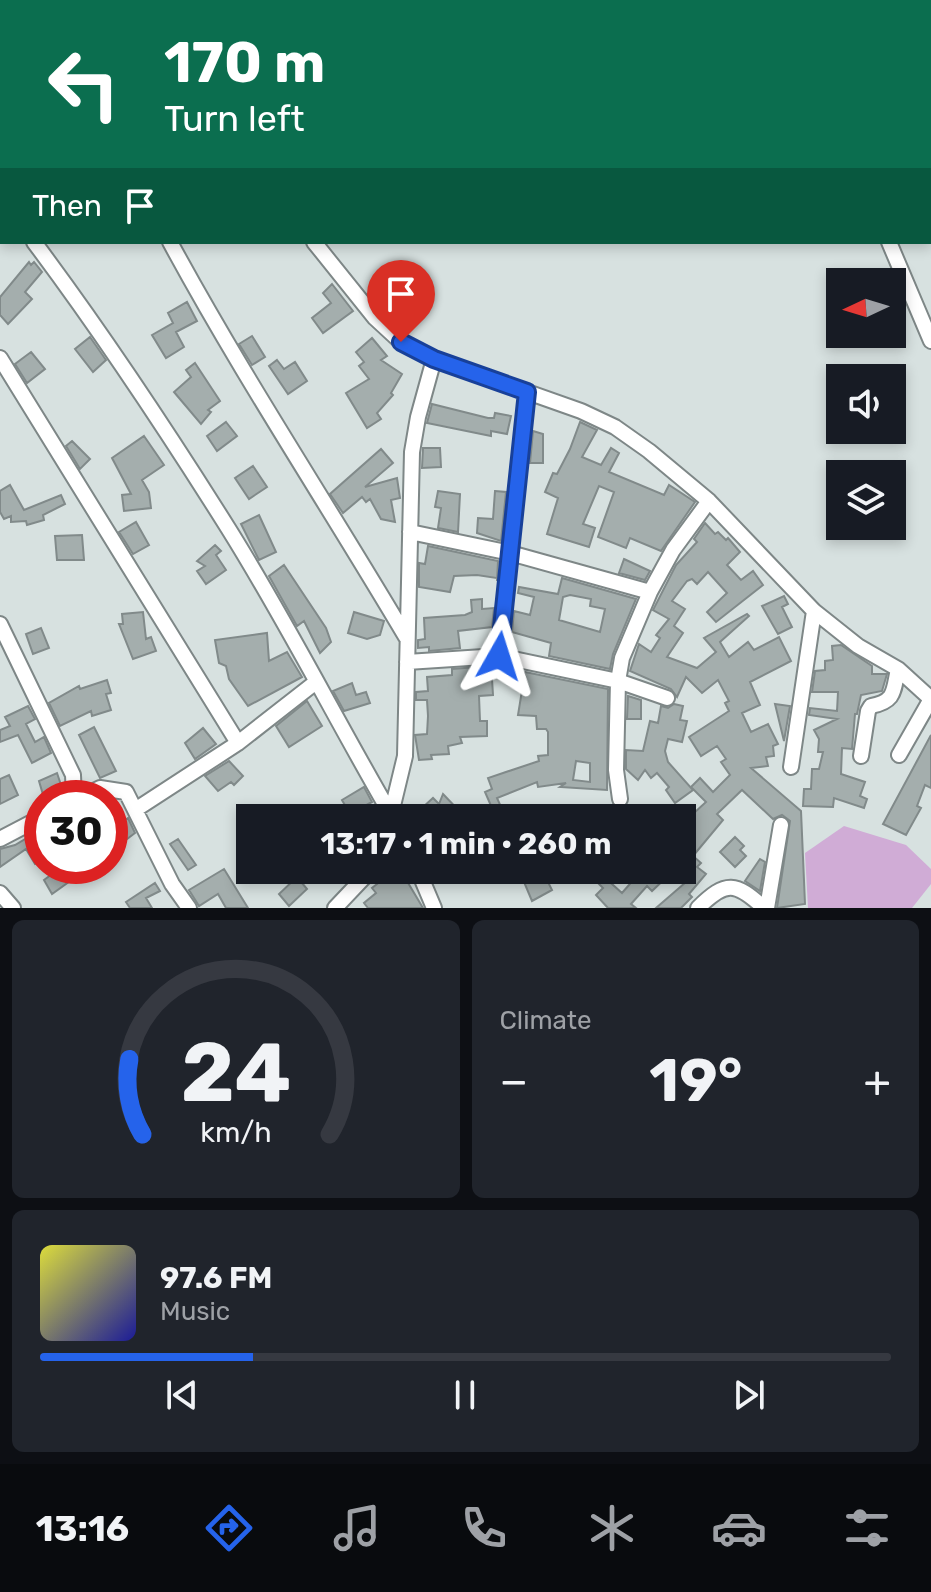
<!DOCTYPE html>
<html lang="en">
<head>
<meta charset="utf-8">
<style>
  :root { --surface:#171b24; --page:#20242c; --text:#f1f3f6; --muted:#9ea1a6; --line:#363941; --accent:#2563eb }
  body { margin:0; font-family:Rubik,sans-serif; background:var(--page); color:var(--text); height:100vh; display:flex; flex-direction:column; font-size:30px; white-space:nowrap }
  * { box-sizing:border-box; margin:0 }
  p { font-size:26px; color:var(--muted) }
  .icon { flex:none; width:44px; height:44px; fill:none; stroke:currentColor; stroke-width:2; stroke-linecap:round; stroke-linejoin:round }
  .map { position:relative; height:908px; overflow:hidden }
  .side { display:flex; flex-direction:column; gap:12px; padding:12px; background:#0d0f14; flex:1 }
  .side>* { flex:none }
  .top-card { position:absolute; left:0px; top:0px; width:932px; height:244px; box-shadow:0 4px 12px #0003; background:#0b6e4f; color:#fff; overflow:hidden }
  .needle { width:52px; rotate:266deg }
  .controls { position:absolute; left:826px; top:268px; display:grid; gap:16px }
  .controls a { display:grid; place-items:center; width:80px; height:80px; border-radius:0px; background:var(--surface); box-shadow:0 4px 12px #0003; font-size:40px }
  .speed { position:absolute; left:24px; top:780px; display:flex; gap:16px; font-size:40px; font-weight:700; text-align:center }
  .speed>* { display:grid; place-content:center; width:104px; height:104px; border-radius:50%; background:var(--surface); box-shadow:0 4px 12px #0003; line-height:1 }
  .speed .limit { border:12px solid #d22; background:#fff; color:#111 }
  .pin { position:absolute; display:grid; place-items:center; width:68px; height:68px; color:#fff; margin:-82px -34px; border-radius:50% 50% 50% 0; rotate:-45deg; box-shadow:0 0 8px #0007 }
  .pin .icon { rotate:45deg }
  .me { position:absolute; width:88px; margin:-44px; rotate:6deg; stroke-linejoin:round; filter:drop-shadow(0 0 6px #0008) }
  .turn { display:flex; align-items:center; gap:28px; height:168px; padding:0 32px; font-size:36px }
  .turn .icon { width:104px; height:104px; stroke-width:2.5 }
  .turn b { display:block; font-size:56px; line-height:68px }
  .then { display:flex; align-items:center; height:76px; padding:0 32px; background:#0003; gap:16px; font-size:30px }
  .big { font-size:60px; font-weight:700; line-height:1.1 }
  .side .card { flex:1; display:flex; flex-direction:column; justify-content:center; gap:12px; min-width:0; padding:0 28px; border-radius:12px; background:var(--page) }
  .side .dial { align-items:center; gap:0 }
  .dial svg { height:208px; overflow:visible; fill:none; stroke:var(--line); stroke-width:7; stroke-linecap:round; text-anchor:middle }
  .dial text { fill:var(--text); stroke:none }
  .song { display:flex; align-items:center; gap:24px }
  .cover { width:96px; height:96px; border-radius:12px; background:linear-gradient(135deg,hsl(60 70% 55%),hsl(240 70% 35%)) }
  .played { height:8px; border-radius:4px; background:linear-gradient(90deg,var(--accent) 25%,var(--line) 25%) }
  .keys { display:flex; justify-content:space-around; direction:ltr }
  .heat { display:flex; justify-content:space-between; align-items:center; font-size:44px; direction:ltr }
  .side .tiles { flex:1; display:grid; gap:12px; grid-template-columns:1fr 1fr }
  .card:last-child { grid-column:span 2 }
  .trip { position:absolute; left:236px; top:804px; width:460px; height:80px; border-radius:0px; background:var(--surface); box-shadow:0 4px 12px #0003; font-weight:700; line-height:80px; text-align:center }
  .menu { display:flex; height:128px; justify-content:space-around; align-items:center; background:#090b0e; color:var(--muted) }
  .menu .icon { width:56px; height:56px }
  .menu .on { color:var(--accent) }
  .menu b { font-size:36px; color:var(--text) }
  .map>svg:first-child { display:block }
  .green { fill:#d0acd6 }
  .building { fill:#a4aead; stroke:#818a8a; stroke-width:2; fill-rule:evenodd }
  .lines { fill:none; stroke-linecap:round; stroke-linejoin:round }
  .minor-casing { stroke:#7e8787; stroke-width:18 }
  .minor { stroke:#fff; stroke-width:14 }
  .route-casing { stroke:#184099; stroke-width:20 }
  .route { stroke:#2563eb; stroke-width:14 }
</style>
</head>
<body>
<div class="map">
<svg width="931" height="908" viewBox="0 0 931 908">
  <rect width="100%" height="100%" fill="#d7e1e0"/>
  <path class="green" d="M844,826L906,845L931,869V884L912,908H808L805,853Z"/>
  <path class="building" d="M29,262L31,265L34,262L42,272L25,292L32,299L8,324L0,315V297Z
    M332,284L353,311L323,333L312,318L331,303L323,293Z
    M187,302L197,321L176,332L184,347L166,358L152,335L173,323L168,313Z
    M252,336L265,357L252,365L239,344Z
    M90,337L106,360L93,372L75,349Z
    M372,338L387,356L381,360L402,374L391,393L393,395L377,413L381,419L367,428L346,393L369,379L359,366L364,362L356,352Z
    M31,352L45,369L27,383L15,364Z
    M277,360L284,369L295,362L307,381L288,394L269,366Z
    M195,363L220,401L208,410L211,412L201,424L174,392L191,377L186,370Z
    M432,404L488,418H494L495,413L511,416L507,434L491,431V436L486,435L427,423Z
    M226,422L237,436L217,451L207,436Z
    M580,422L597,430L582,457L601,465L611,448L619,453L609,472L664,495L669,485L695,502L661,551L630,538L626,548L598,537L614,492L599,486L583,524L595,528L589,547L547,534L558,498L545,492L553,473L557,474L570,449Z
    M533,431L543,434V463H530Z
    M144,436L164,465L142,480L149,492L151,508L124,511L122,495L131,494L112,458Z
    M72,441L90,459L80,469L66,446Z
    M423,448H440L441,467L422,468Z
    M381,449L393,463L365,487L397,478L400,498L391,500L395,522L381,519L370,499L366,502L362,497L343,513L330,494Z
    M253,466L267,487L249,499L235,478Z
    M10,485L24,510L61,495L65,504L43,515L44,520L27,525L26,521L11,522V516L4,519L0,512V491Z
    M438,491L460,494L458,532L438,528L441,508L435,507Z
    M495,491L506,492L501,541L477,533L478,518L493,519Z
    M259,515L276,552L259,560L241,524Z
    M136,522L149,545L133,554L119,532Z
    M705,523L715,534L718,532L726,540L728,538L740,552L727,565L741,580L753,571L763,585L716,622L707,612L727,593L708,572L697,584L692,579L687,581L672,601L685,609L674,626L683,633L667,657L697,668L716,652L704,638L747,614L749,616L720,642L729,657L748,642L754,650L779,637L791,661L750,682L760,705L742,713L751,732L768,724L778,744L773,746L774,756L766,757L768,766L751,768L801,811L805,904L777,908L790,821L782,815L773,819L742,790L717,814L723,820L693,856L701,863L697,867L706,874L689,894L692,897L681,908H656L686,882L673,871L652,891L647,886L631,904L636,908H608L596,895L603,888L597,882L603,876L622,893L642,870H682V824L706,802L691,787L700,778L713,792L730,775L721,762L726,759L717,746L701,756L689,737L729,711L725,703L729,701L718,680L702,693L686,677L677,697L671,689L630,671L639,644L651,652L660,638L656,635L669,619L653,610L676,565L697,542L694,539Z
    M82,535L84,560H57L55,536Z
    M215,545L221,551L216,555L226,570L206,584L197,571L205,566L197,561Z
    M428,546L498,561L497,581V578L477,575L454,576L450,592L419,587V563L425,564Z
    M624,559L650,571L645,580L619,573Z
    M284,565L326,628L331,642L320,653L304,621L297,626L269,576Z
    M562,578L636,599L613,654L610,669L549,656L551,643L512,632L514,611L530,615L534,597L518,593L519,587L558,594ZM570,595L591,599L590,606L605,609L600,632L559,620L563,597Z
    M784,596L788,604L782,607L792,627L778,634L762,606Z
    M482,599V609L494,608L492,627L458,631L460,648L429,651V647L418,648V640L425,639L424,618L465,615L472,612L471,600Z
    M143,612L146,639L151,637L156,651L133,659L119,624H123L122,614Z
    M354,612L384,621L380,635L367,639L348,633Z
    M41,628L49,648L33,654L26,634Z
    M267,633L269,661L287,652L302,677L248,706L229,679L226,666L219,663L215,640Z
    M841,645L872,666V674H887L882,691L861,695L857,714H855L852,749L842,748L841,774L865,782L860,796L867,799L864,808L834,798L833,807L803,806L804,789H811L812,769H819L823,752H818L819,739L814,730L837,719L809,715L810,708L837,711L838,692H812L815,671L825,670V661L833,660L832,646Z
    M477,667V680L492,679L493,695L479,696L480,721H487V736L460,737L462,743L448,746L449,754L431,755L432,759L419,760L415,735L427,734L428,716L427,700H416V692L428,691L427,677L452,675V669Z
    M525,672L608,689L607,790L560,787L566,783L538,787L537,782L497,798L506,818H492L489,810L492,808L485,792L492,789L488,778L539,761L538,756L548,755V732L546,729H537L536,716L518,715ZM576,761L590,763V782L573,780Z
    M107,680L111,693L106,694L111,710L92,716L91,711L60,726L49,703L79,686L80,689Z
    M352,683L356,695L366,692L370,703L344,711L333,691Z
    M628,696L641,700V719H627Z
    M307,701L322,726L289,747L276,726Z
    M674,704L683,706L680,720L687,721L682,742L668,739L665,751L668,762L693,790L675,803L666,790L669,787L657,773L651,778L645,770L638,780L626,769V750L643,751L650,721L658,723L661,706L668,708Z
    M775,704L790,706L784,741Z
    M28,706L35,719L26,724L35,742L44,737L51,753L32,763L18,735L0,742V730L10,726L5,717Z
    M94,727L116,771L100,778L79,735Z
    M203,728L216,744L195,759L185,743Z
    M931,735V788L925,785L917,806L921,808L906,835L883,824Z
    M229,761L243,776L234,785L231,782L218,791L205,776Z
    M57,773L64,794L44,798L39,781Z
    M9,775L18,795L0,804V779Z
    M364,787L372,802L350,814L342,800Z
    M443,794L466,818H431L422,808L433,798L439,804Z
    M649,806L662,818H609L615,808L625,807L640,817Z
    M128,818L135,833L110,852V831Z
    M42,829V860L35,864L26,849L0,867V849L15,845Z
    M735,837L744,846L740,850L746,856L735,867L720,852Z
    M178,839L196,865L188,870L170,844Z
    M760,859L765,862L760,891L745,881Z
    M63,866H91L52,894L44,880Z
    M224,869L248,908H226L218,894L199,906L189,890Z
    M394,870H408L409,873L404,876L423,908H368L364,903L376,893L372,888L377,884L375,881Z
    M519,870H542L552,890L532,901Z
    M297,877L307,889L289,906L279,894Z
    M155,883L160,891L146,898L152,908H130L126,902Z"/>
  <g class="lines">
    <defs>
      <path id="minor" d="M785,0L786,2
        M820,2L821,0
        M0,200L2,202
        M34,242C103,334 167,431 228,528C287,622 337,722 393,818
        M170,242C243,377 328,505 406,637
        M314,242L375,318L401,342L434,359L581,411L615,427L649,451L709,501L814,611L858,646L898,669L931,699L899,755
        M889,242L931,341
        M0,358L238,743
        M650,592L673,550L709,501
        M0,624L73,775L74,798
        M499,656L527,392
        M407,662L499,656L618,681L622,658L650,592L510,553L410,532
        M861,756L868,711L871,706C896,701 893,691 898,669
        M791,767L814,611
        M80,798L100,788L126,792L172,884L189,908
        M620,799L616,770L618,681L667,698
        M135,810L238,743L316,682
        M391,814L405,756L412,452L418,417L434,359
        M0,839L42,817
        M418,870L434,908
        M0,893L13,908
        M335,908L371,870
        M698,908C726,880 736,882 764,908
        M767,908L781,825"/>
    </defs>
    <use href="#minor" class="minor-casing"/>
    <use href="#minor" class="minor"/>
  </g>
  <g class="lines">
    <defs>
      <path id="route" d="M401,342L434,359L527,392L499,656"/>
    </defs>
    <use href="#route" class="route-casing"/>
    <use href="#route" class="route"/>
  </g>
</svg>
<div class="controls">
<a><svg class="needle" viewBox="-14 -14 28 28"><path d="M0-13l5 13h-10z" fill="#e53935"/><path d="M0 13l5-13h-10z" fill="#9ea1a6"/></svg></a>
<a><svg class="icon" aria-label="sound" viewBox="0 0 24 24"><path d="M4 9h4l5-4v14l-5-4H4zM17 9q2 3 0 6"/></svg></a>
<a><svg class="icon" aria-label="layers" viewBox="0 0 24 24"><path d="M12 4l9 5-9 5-9-5zM3 14l9 5 9-5"/></svg></a>
</div>
<div class="speed"><div class="limit">30</div></div>
<div class="pin" style="left:401px;top:342px;background:#d93025"><svg class="icon" aria-label="arrive" viewBox="0 0 24 24"><path d="M6 21V4h12l-3 4 3 4H6"/></svg></div>
<svg class="me" style="left:499px;top:656px" viewBox="-20 -20 40 40"><path d="M0-17L14 15 0 8-14 15z" fill="#2563eb" stroke="#fff" stroke-width="4"/></svg>
<div class="trip">13:17 · 1 min · 260 m</div>
<div class="top-card">
<div class="turn"><svg class="icon" aria-label="left" viewBox="0 0 24 24"><path d="M17 20v-9H6M10 6l-5 5 5 5"/></svg><div><b>170 m</b>Turn left</div></div>
<div class="then">Then<svg class="icon" aria-label="arrive" viewBox="0 0 24 24"><path d="M6 21V4h12l-3 4 3 4H6"/></svg></div>
</div>
</div>
<section class="side">
<div class="tiles">
<div class="card dial"><svg viewBox="0 0 100 80">
<path d="M14 69A42 42 0 1 1 86 69"/>
<path d="M14 69A42 42 0 0 1 9 40" stroke="#2563eb"/>
<text x="50" y="56" font-size="32" font-weight="700">24</text>
<text x="50" y="72" font-size="11">km/h</text>
</svg></div>
<div class="card"><p>Climate</p>
<div class="heat"><a>−</a><b class="big">19°</b><a>+</a></div>
</div>
<div class="card">
<div class="song"><i class="cover"></i><div><b>97.6 FM</b><p>Music</p></div></div>
<div class="played"></div>
<div class="keys"><svg class="icon" aria-label="previous" viewBox="0 0 24 24"><path d="M18 5L8 12l10 7zM5 5v14"/></svg><svg class="icon" aria-label="pause" viewBox="0 0 24 24"><path d="M8 5v14M16 5v14"/></svg><svg class="icon" aria-label="next" viewBox="0 0 24 24"><path d="M6 5l10 7-10 7zM19 5v14"/></svg></div>
</div>
</div>
</section>
<nav class="menu">
<b>13:16</b>
<svg class="icon on" aria-label="directions" viewBox="0 0 24 24"><path d="M12 3l9 9-9 9-9-9zM9 14v-3h6M13 9l2 2-2 2"/></svg>
<svg class="icon" aria-label="music" viewBox="0 0 24 24"><path d="M9 18V5l10-2v13"/><circle cx="6" cy="18" r="3"/><circle cx="16" cy="16" r="3"/></svg>
<svg class="icon" aria-label="phone" viewBox="0 0 24 24"><path d="M5 4h4l2 5-3 2q2 4 5 5l2-3 5 2v4C11 20 4 13 5 4z"/></svg>
<svg class="icon" aria-label="climate" viewBox="0 0 24 24"><path d="M12 3v18M4 7l16 10M4 17L20 7"/></svg>
<svg class="icon" aria-label="car" viewBox="0 0 24 24"><path d="M5 17H2v-5l4-1 3-4h7l3 4 3 1v5h-3M9 17h6M6 11h13"/><circle cx="7" cy="17" r="2"/><circle cx="17" cy="17" r="2"/></svg>
<svg class="icon" aria-label="filters" viewBox="0 0 24 24"><path d="M4 7h16M4 17h16"/><circle cx="9" cy="7" r="2"/><circle cx="15" cy="17" r="2"/></svg>
</nav>
</body>
</html>
